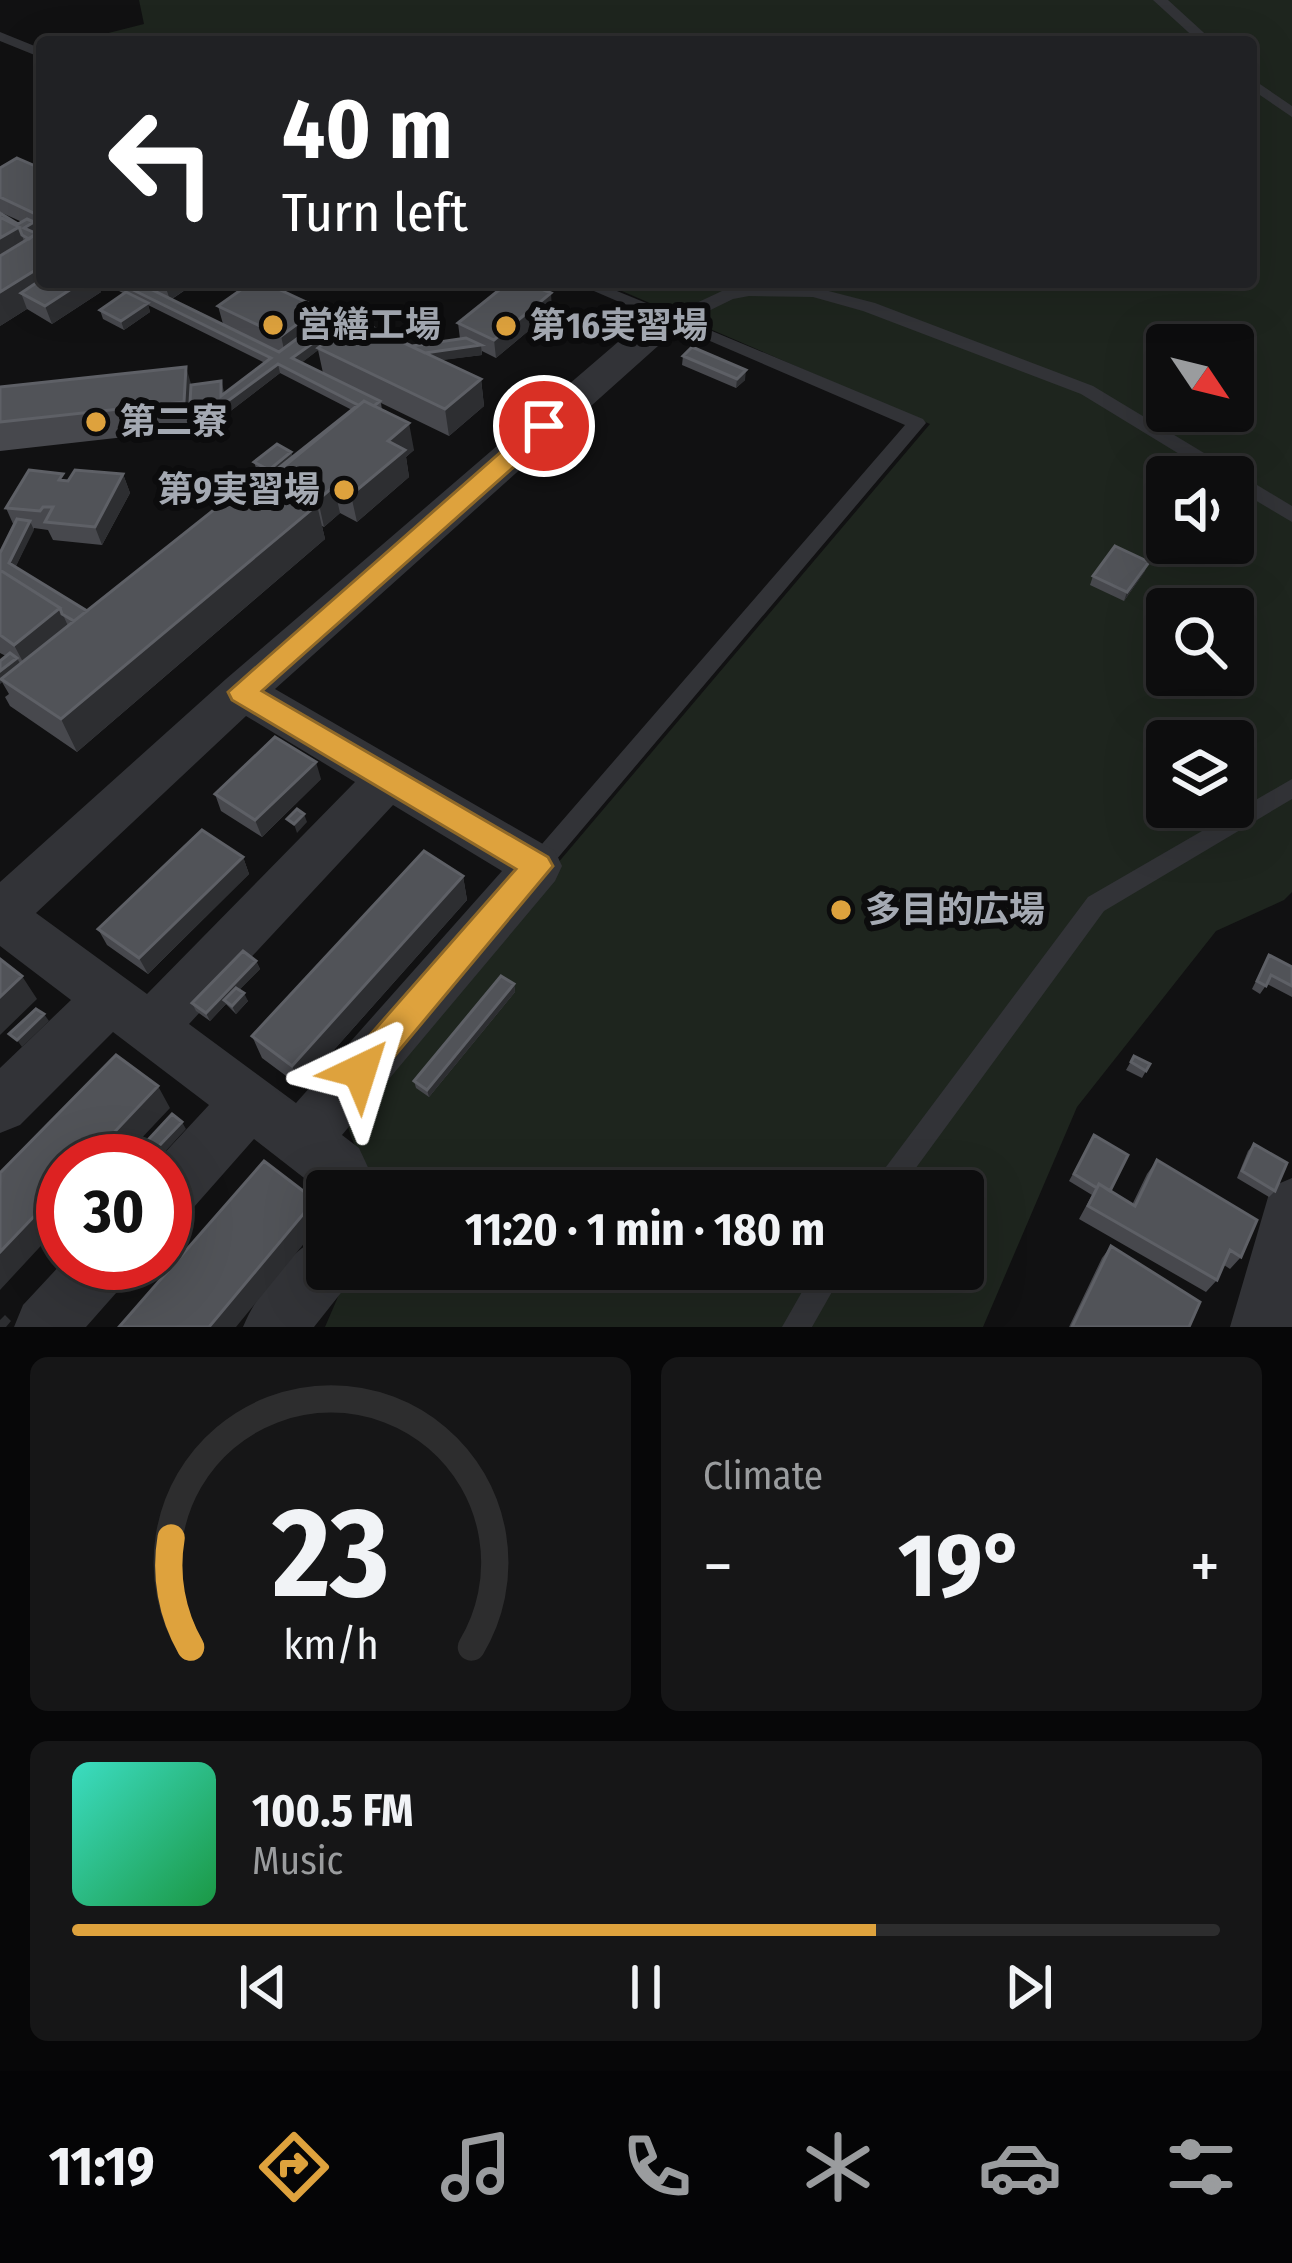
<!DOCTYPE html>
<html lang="en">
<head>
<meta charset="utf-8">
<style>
  :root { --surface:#0d0d0e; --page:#161617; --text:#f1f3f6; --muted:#9a9c9e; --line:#2d2d2e; --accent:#dea23d }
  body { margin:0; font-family:"Fira Sans Condensed","Noto Sans JP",sans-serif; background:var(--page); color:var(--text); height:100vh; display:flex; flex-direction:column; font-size:45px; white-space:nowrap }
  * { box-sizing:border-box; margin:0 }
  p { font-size:39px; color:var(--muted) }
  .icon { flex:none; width:66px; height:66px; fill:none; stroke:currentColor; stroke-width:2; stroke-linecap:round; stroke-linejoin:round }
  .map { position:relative; height:1327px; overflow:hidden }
  .details { display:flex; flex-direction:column; gap:30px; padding:30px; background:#070708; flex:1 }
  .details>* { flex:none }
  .hud { position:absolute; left:36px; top:36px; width:1221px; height:252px; border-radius:12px; box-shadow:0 12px 48px #0002,0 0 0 3px var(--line); background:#202124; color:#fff; overflow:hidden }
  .needle { width:78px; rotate:125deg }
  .fabs { position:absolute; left:1146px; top:324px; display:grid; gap:24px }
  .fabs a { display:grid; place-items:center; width:108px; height:108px; border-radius:12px; background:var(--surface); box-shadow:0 12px 48px #0002,0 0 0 3px var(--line); font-size:60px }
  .speed { position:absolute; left:36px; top:1134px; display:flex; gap:24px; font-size:60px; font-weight:700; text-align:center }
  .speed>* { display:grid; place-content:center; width:156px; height:156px; border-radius:50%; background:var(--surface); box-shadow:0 12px 48px #0002,0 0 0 3px var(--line); line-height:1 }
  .speed .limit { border:18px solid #d22; background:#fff; color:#111 }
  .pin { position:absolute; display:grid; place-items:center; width:102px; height:102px; color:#fff; margin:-51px; border:6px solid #fff; border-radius:50%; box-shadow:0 3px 12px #0007 }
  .me { position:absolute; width:132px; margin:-66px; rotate:41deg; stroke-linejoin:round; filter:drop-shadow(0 0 9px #0008) }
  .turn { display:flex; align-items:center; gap:42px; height:252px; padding:0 48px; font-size:54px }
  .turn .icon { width:156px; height:156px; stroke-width:2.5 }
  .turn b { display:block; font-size:84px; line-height:102px }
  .big { font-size:90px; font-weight:700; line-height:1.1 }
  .details .widget { flex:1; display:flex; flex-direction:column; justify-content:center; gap:18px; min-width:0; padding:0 42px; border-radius:18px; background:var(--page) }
  .details .dial { align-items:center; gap:0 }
  .dial svg { height:312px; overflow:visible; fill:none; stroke:var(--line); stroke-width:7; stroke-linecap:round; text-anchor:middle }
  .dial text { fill:var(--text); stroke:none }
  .song { display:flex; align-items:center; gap:36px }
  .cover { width:144px; height:144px; border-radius:18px; background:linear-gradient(135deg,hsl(170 70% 55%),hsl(140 70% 35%)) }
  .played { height:12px; border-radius:6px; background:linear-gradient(90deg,var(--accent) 70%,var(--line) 70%) }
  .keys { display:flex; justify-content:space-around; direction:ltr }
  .heat { display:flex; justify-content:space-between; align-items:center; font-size:66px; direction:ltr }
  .details .tiles { flex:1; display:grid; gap:30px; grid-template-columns:1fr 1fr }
  .widget:last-child { grid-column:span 2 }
  .trip { position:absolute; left:306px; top:1170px; width:678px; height:120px; border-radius:12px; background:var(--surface); box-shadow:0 12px 48px #0002,0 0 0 3px var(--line); font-weight:700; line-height:120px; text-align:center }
  .tabs { display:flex; height:192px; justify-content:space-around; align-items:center; background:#050506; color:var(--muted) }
  .tabs .icon { width:84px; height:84px }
  .tabs .selected { color:var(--accent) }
  .tabs b { font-size:54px; color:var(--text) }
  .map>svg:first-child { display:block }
  .green { fill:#1e251e; fill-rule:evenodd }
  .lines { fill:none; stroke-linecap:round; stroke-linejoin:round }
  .lane { fill:#323337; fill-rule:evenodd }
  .street { fill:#323337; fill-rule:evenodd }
  .wall { fill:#47484d; fill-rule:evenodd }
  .shaded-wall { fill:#2d2e31 }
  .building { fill:#515358; stroke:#5e6066; stroke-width:3 }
  .route { fill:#dea23d; stroke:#906928; stroke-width:3 }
  .poi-dot { fill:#dea23d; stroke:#0c0c0d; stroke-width:4.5 }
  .labels { text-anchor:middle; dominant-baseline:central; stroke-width:12; stroke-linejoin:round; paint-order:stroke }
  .poi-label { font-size:36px; font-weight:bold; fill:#a4a9b2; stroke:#0c0c0d; text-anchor:start }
</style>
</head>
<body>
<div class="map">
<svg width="1292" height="1327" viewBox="0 0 1292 1327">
  <rect width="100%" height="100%" fill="#111112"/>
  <path class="green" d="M139,0H1292V892L1284,900L1216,931L1077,1107L983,1327H325L350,1269H963V1191H367C369,1158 348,1146 346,1113L930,424L601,282H1251V42H73L144,24ZM1167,345H1233V411H1167ZM1167,477H1233V543H1167ZM1167,609H1233V675H1167ZM1167,741H1233V807H1167Z"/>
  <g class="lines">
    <path class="lane" d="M1153,0H1168L1214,42H1199Z
      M0,32L42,49V58L0,41Z
      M1251,78L1292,106V117L1251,89Z
      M573,282H595L673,314L722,291L749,286L813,287L875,303L1093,386L1292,506V522L1233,487V477H1217L1081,394L863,311L813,297L749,296L733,299L688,321L923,419L926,423L545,873L537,876L529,873L525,866L529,859L905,425Z
      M1292,779V799L1104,911L899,1191H868L1088,897Z
      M815,1269H845L812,1327H782Z"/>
    <path class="street" d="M673,310L686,313L691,321L658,346L275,689L555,851L562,866L555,881L342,1135L359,1148L379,1191H327V1207L317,1188L254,1139L186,1216L165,1224V1161H157L209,1105L113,1032L20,1125L0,1133V1068L71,1000L0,946V882L226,679L632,330ZM246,716L355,782L147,994L36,913ZM393,805L502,871L296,1103L189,1024Z
      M1292,1178V1327H1230L1271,1187Z
      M327,1233V1269H355L348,1284L314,1327H243C258,1291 291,1248 327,1233Z
      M63,1262L133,1263L124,1284L86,1327H14L23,1305Z"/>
  </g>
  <path class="wall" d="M0,168L42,169V232L37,229L35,233L101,292L52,324L27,309L0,326L18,224L22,222L0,212Z
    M101,282H197L172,299L223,324L218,306L319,308L322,321L412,346L460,339L458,323L552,311L496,358L482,351V355L440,360L481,379L484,406L449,436L381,403L382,410L414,450L406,457L409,477L357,522L340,513L324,527L322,526L325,539L77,752L10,706L5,697L9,694L2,682L6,656L0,653V553L14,526L6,508L65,481L123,474L130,493L102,545L53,540L48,530L34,528L15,568L87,611L268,477L257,471L254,462L291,452L293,457L352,410L280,373L224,416L223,426L0,451V387L191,385L224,391V394L265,363L148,305L150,312L124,330L103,319L100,310L125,294ZM318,350L323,373L301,363Z
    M683,356L745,380L736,388L682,365Z
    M1145,571L1124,601L1090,585L1093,576Z
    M321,779L262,837L221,811L215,794Z
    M243,857L249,874L148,974L107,945L98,929Z
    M463,876L467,900L301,1087L262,1058L252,1036Z
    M1269,955L1292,967V997L1267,984L1260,994L1252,989Z
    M256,961L260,969L239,990L248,1001L236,1014L226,1004L210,1021L196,1011L192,1003Z
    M514,984L515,992L429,1097L416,1088L414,1081Z
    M1134,1056L1150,1064L1142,1078L1126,1070Z
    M1094,1135L1110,1191L1132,1205L1147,1174L1157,1160L1241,1257L1230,1269L1224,1265L1217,1280L1206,1292L1079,1219L1092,1195L1069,1181Z
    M1254,1144L1275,1191L1269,1197L1237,1178L1248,1151Z
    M1111,1246L1189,1327H1069L1102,1258Z"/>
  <path class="shaded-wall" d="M34,222L37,231L28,237L24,228Z
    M19,227L28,253L0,282V238Z
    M42,266V282L21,293L27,309L0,326V292Z
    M82,282H98L101,292L52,324L45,306Z
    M164,282H197L170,300Z
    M551,293L552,311L496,358L494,340Z
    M148,303L150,312L124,330L121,321Z
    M319,308L323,327L285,354L281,336Z
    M338,325L339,334L295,368L292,358Z
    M481,345L482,355L405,365L403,356Z
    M278,364L280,373L224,416L223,426L221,416V381L224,391V404Z
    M186,367L194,394L189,420L184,402Z
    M746,370L745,380L736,388L737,379Z
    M481,379L484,406L449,436L445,409Z
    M409,423L414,450L406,457L409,477L357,522L351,495L388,441Z
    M291,452L294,461L271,479L269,470Z
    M123,474L130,493L102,545L95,527Z
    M334,486L340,513L324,527L318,500Z
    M317,505L325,539L77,752L61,719Z
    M30,521L34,530L13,572L9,563Z
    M1149,562L1145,571L1124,601L1127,592Z
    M60,608L72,635L23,662L14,645Z
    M17,658L22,667L0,684V671Z
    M316,762L321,779L262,837L255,820Z
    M304,814L307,822L297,833L294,824Z
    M243,857L249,874L148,974L139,958Z
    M463,876L467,900L301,1087L292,1066Z
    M256,961L260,969L227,1002L224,1000L226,1004L210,1021L206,1013Z
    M22,976L37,999L0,1035V997Z
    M514,984L515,992L429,1097L427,1090Z
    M244,993L248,1001L236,1014L232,1006Z
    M44,1014L49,1021L22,1047L17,1040Z
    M158,1086L170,1108L120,1161H87Z
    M182,1122L186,1129L162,1155L157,1148Z
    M63,1186V1222L0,1290V1252Z
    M315,1200L324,1219L236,1327H209Z
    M5,1315L11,1321L6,1327H0V1320Z"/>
  <path class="building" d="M17,158L42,169V215L40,216L0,197V168Z
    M0,213L18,224L27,219L34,222L24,228L42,236V240L33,236L29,239L22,235L19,227L0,217Z
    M0,217L19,227L0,238Z
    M33,236L42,240V266L0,292V256Z
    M42,279V282H82L45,306L21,293Z
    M117,282H136L279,352L336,310L412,346L466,338L481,345L425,353L355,320L345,328L338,325L292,358L380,401L374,406L364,401L272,476L273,482L266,478L358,405L278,364L221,406V416L189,420L191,385L221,381V396L271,358Z
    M252,282H263L319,308L281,336L218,306Z
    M509,282H525L551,293L494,340L458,323Z
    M126,292L148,303L121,321L100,310Z
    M355,320L481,379L445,409L318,348Z
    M692,347L746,370L737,379L683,356Z
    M186,367L184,402L0,422V387Z
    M364,401L409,423L388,441L405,450L351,495L334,486L318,500L272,476Z
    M277,444L291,452L269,470L254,462Z
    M29,470L63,474L59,480L68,481L75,470L123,474L95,527L45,522L53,507H43L40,511L6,508Z
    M259,474L317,505L61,719L1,679Z
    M17,519L30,521L9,563L87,611L74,621L62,614L60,608L0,570V553Z
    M1115,546L1149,562L1127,592L1093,576Z
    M0,570L60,608L14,645L0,635Z
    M10,653L17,658L0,671V661Z
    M275,737L316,762L255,820L215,794Z
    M297,809L304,814L294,824L287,819Z
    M202,830L243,857L139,958L98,929Z
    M424,851L463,876L292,1066L252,1036Z
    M243,951L256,961L206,1013L192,1003Z
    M1269,955L1292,967V986L1271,975L1266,986L1257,981Z
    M0,959L22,976L0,997Z
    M501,976L514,984L427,1090L414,1081Z
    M236,988L244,993L232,1006L224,1000Z
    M36,1009L44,1014L17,1040L9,1034Z
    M116,1055L158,1086L87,1161H63V1186L0,1252V1173Z
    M1134,1056L1150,1064L1146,1071L1131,1062Z
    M172,1114L182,1122L157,1148L147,1141Z
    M1094,1135L1128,1155L1110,1191L1099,1184L1097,1188L1074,1174Z
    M1254,1144L1287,1163L1275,1191L1242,1171Z
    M1157,1160L1257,1220L1241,1257L1230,1250L1217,1280L1088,1206L1099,1184L1135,1206Z
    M264,1161L315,1200L209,1327H119Z
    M63,1229V1254L62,1255L50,1243Z
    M1111,1246L1200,1302L1189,1327H1072Z"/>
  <path class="route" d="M544,418L553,421V432L262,691L548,857L553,866L372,1083L360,1087L348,1083L343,1071L348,1060L516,869L232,700L228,692L536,421Z"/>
  <g class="poi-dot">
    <circle cx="273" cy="325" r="12"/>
    <circle cx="506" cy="326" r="12"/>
    <circle cx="96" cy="422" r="12"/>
    <circle cx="344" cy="490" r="12"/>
    <circle cx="841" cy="910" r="12"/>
  </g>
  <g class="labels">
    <g class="poi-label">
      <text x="297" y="325">営繕工場</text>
      <text x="530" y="326">第16実習場</text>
      <text x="120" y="422">第二寮</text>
      <text x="320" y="490" text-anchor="end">第9実習場</text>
      <text x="865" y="910">多目的広場</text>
    </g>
  </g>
</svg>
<div class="fabs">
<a><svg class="needle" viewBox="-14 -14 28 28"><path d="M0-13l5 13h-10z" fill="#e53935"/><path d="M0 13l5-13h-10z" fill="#9a9c9e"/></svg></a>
<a><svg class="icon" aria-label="sound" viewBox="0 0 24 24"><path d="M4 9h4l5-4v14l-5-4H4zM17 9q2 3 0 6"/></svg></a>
<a><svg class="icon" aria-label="search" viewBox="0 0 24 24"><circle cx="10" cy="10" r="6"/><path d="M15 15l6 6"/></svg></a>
<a><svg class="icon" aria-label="layers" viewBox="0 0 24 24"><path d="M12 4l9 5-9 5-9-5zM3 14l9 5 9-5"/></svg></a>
</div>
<div class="speed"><div class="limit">30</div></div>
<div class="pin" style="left:544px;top:426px;background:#d93025"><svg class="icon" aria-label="arrive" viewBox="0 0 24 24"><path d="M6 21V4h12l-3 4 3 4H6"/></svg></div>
<svg class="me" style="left:360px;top:1071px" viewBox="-20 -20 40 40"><path d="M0-17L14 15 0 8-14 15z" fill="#dea23d" stroke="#fff" stroke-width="4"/></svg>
<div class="trip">11:20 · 1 min · 180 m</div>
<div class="hud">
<div class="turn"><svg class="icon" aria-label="left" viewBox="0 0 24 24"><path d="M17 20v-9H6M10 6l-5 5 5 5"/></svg><div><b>40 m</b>Turn left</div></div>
</div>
</div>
<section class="details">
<div class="tiles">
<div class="widget dial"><svg viewBox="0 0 100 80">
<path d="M14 69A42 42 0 1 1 86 69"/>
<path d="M14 69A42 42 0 0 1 9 41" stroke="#dea23d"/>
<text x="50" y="56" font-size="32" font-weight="700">23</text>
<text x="50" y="72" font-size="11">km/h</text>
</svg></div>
<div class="widget"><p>Climate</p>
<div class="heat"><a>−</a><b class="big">19°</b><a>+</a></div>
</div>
<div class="widget">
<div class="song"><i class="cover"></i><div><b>100.5 FM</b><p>Music</p></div></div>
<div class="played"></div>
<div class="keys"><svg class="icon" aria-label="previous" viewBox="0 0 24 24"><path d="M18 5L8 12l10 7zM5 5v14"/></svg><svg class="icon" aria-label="pause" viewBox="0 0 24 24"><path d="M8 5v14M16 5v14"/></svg><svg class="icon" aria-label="next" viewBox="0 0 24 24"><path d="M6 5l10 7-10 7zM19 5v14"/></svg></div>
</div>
</div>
</section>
<nav class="tabs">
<b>11:19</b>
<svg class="icon selected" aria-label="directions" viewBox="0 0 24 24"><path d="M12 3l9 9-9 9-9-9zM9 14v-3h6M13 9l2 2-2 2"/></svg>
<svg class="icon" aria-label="music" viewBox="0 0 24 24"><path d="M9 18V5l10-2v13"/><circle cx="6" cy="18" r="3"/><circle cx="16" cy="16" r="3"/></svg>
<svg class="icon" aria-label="phone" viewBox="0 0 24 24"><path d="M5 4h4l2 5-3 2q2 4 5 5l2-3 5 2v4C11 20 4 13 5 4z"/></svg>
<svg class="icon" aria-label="climate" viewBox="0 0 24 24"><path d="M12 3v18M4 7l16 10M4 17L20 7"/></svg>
<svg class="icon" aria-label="car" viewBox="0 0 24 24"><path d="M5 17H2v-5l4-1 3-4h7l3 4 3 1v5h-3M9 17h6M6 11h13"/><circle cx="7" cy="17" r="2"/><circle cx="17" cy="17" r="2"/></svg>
<svg class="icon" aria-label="filters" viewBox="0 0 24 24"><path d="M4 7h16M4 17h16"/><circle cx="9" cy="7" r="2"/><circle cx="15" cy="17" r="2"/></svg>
</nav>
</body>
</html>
